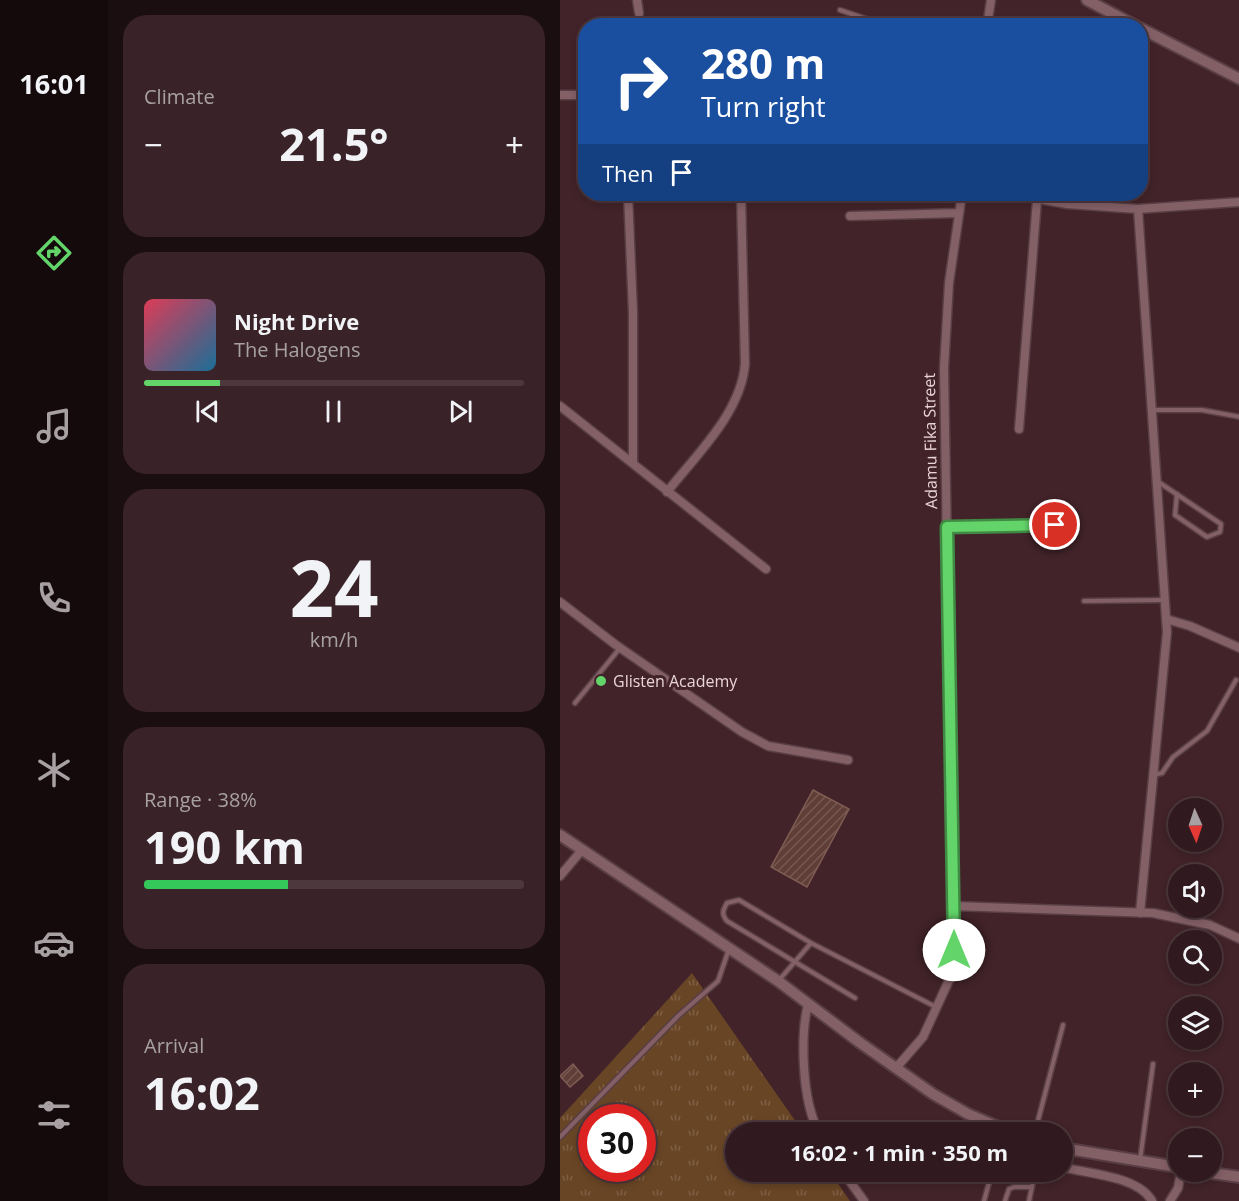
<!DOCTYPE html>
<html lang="en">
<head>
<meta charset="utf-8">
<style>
  :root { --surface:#311a1f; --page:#392328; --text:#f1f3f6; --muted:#a8a1a4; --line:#4c383d; --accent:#62d469 }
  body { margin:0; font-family:"Open Sans",sans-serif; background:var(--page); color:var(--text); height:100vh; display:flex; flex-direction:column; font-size:22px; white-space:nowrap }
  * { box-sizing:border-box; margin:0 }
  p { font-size:20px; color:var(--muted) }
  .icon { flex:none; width:33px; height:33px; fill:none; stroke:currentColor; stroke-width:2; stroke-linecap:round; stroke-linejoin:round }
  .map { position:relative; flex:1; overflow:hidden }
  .panel { display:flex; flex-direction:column; gap:15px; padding:15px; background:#1b0e11; width:452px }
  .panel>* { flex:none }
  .banner { position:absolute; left:18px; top:18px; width:570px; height:183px; border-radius:24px; box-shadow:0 3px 9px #0003,0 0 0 2px var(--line); background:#1a4fa0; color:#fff; overflow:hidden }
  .needle { width:39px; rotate:177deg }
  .fabs { position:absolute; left:608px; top:798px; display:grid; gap:12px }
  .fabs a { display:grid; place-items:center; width:54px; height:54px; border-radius:50%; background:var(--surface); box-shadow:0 3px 9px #0003,0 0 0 2px var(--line); font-size:30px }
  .speed { position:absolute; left:18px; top:1104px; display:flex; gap:12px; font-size:30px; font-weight:700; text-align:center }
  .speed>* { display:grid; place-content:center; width:78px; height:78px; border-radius:50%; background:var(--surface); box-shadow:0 3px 9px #0003,0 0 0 2px var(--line); line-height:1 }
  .speed .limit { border:9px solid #d22; background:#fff; color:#111 }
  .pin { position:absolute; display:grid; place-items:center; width:51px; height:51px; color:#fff; margin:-26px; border:3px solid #fff; border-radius:50%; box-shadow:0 2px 6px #0007 }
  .me { position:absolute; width:66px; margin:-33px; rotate:0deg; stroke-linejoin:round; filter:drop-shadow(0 0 4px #0008) }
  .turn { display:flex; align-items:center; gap:21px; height:126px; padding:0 24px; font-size:27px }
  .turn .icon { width:78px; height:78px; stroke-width:2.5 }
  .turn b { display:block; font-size:42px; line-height:51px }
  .then { display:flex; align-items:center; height:57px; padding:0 24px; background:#0003; gap:12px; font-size:22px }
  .big { font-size:45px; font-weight:700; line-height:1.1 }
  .panel .tile { flex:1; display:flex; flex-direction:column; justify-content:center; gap:9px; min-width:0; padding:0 21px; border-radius:24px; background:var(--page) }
  .panel .dial { align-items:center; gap:0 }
  .dial b { font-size:78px; line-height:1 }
  .song { display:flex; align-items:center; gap:18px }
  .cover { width:72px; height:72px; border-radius:9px; background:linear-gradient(135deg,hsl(350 70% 55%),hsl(200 70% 35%)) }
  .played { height:6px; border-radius:3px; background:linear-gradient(90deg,var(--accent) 20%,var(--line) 20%) }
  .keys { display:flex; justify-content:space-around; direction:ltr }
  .heat { display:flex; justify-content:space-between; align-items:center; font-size:33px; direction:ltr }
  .charge { height:9px; border-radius:4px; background:linear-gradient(90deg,#34c759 38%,var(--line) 0) }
  .trip { position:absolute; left:165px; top:1122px; width:348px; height:60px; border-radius:30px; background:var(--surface); box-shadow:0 3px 9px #0003,0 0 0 2px var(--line); font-weight:700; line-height:60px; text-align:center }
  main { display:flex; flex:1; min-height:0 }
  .tabs { display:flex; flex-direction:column; width:108px; justify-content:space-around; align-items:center; background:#140a0c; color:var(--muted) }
  .tabs .icon { width:42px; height:42px }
  .tabs .current { color:var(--accent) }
  .tabs b { font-size:27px; color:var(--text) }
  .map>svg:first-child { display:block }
  .grass { fill:url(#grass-tufts); fill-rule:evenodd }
  .building { fill:url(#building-hatch); stroke:#7f5d54; stroke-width:1.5 }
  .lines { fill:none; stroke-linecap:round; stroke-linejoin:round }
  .service-casing { stroke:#593f45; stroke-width:7 }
  .minor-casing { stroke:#593f45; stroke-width:11 }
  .tertiary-casing { stroke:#593f45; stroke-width:14 }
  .service { stroke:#835f66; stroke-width:4 }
  .minor { stroke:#835f66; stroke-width:8 }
  .tertiary { stroke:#835f66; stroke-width:10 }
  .route-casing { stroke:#408a44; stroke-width:15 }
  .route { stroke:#62d469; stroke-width:10 }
  .poi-dot { fill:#62d469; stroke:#412329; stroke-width:2 }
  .labels { text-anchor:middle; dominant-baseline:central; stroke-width:6; stroke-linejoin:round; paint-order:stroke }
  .street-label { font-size:16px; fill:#e9d4d7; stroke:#412329 }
  .poi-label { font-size:16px; fill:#e9d4d7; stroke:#412329; text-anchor:start }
</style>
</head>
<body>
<main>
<nav class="tabs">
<b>16:01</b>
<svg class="icon current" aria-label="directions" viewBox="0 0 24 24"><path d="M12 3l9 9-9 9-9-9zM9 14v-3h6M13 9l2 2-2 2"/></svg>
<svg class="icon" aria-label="music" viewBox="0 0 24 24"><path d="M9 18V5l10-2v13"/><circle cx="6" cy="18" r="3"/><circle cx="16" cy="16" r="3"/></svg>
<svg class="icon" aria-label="phone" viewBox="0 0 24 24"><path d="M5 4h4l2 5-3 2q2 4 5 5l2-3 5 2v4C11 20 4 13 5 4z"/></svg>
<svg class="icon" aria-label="climate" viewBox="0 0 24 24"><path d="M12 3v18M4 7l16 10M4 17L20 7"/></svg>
<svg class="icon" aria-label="car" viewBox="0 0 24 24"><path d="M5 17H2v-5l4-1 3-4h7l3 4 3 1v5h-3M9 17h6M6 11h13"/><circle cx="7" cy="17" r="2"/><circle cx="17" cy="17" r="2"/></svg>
<svg class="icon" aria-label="filters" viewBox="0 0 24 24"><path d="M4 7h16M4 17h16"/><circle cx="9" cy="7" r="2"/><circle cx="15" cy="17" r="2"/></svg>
</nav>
<section class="panel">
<div class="tile"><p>Climate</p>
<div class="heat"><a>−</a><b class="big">21.5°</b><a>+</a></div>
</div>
<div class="tile">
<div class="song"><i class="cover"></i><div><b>Night Drive</b><p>The Halogens</p></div></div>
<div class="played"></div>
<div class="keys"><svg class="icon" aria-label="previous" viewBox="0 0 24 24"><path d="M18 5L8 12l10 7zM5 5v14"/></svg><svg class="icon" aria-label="pause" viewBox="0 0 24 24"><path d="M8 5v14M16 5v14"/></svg><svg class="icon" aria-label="next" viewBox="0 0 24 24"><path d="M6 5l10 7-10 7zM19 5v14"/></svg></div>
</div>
<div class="tile dial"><b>24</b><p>km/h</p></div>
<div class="tile"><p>Range · 38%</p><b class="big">190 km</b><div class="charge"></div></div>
<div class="tile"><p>Arrival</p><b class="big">16:02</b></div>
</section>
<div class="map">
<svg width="680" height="1201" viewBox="0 0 680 1201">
  <defs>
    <pattern id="grass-tufts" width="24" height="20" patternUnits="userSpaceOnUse" patternTransform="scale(1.5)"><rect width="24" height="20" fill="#684525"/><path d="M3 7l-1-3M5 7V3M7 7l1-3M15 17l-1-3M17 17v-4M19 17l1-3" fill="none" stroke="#7e5f44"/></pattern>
    <pattern id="building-hatch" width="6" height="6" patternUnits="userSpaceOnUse" patternTransform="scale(1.5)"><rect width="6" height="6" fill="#5e3e36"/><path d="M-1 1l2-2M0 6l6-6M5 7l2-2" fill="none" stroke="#755952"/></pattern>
  </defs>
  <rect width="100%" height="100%" fill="#412329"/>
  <path class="grass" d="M132,973L243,1132H176V1172H270L290,1201H0V1118ZM32,1118H82V1168H32Z"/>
  <path class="building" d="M253,790L289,809L247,887L211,867Z
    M13,1064L23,1076L10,1087L0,1076Z"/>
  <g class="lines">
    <defs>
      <path id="service" d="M280,10L327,26
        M404,26L408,22L427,24
        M592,410H642L680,417
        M597,481L661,524L660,532L647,537L615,515L617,494
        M524,601L604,600
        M15,703L60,648
        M593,775L602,773L613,757L647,731L676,680
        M251,943L179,900L167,903C163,910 161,914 167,921L295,998
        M220,979L251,943L376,1007
        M475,1132L503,1025
        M0,1137L118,1016L158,981L169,949
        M580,1160L593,1064
        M424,1201L432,1172
        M445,1201L449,1189L454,1187H472
        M469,1201L475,1172"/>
      <path id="minor" d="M77,0L79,13
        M427,26L431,0
        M0,95H26
        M68,194L73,312V462
        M451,194L507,204L578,209L680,202
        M578,209L607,632L580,913
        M290,216L399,213
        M0,406L206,569
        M459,429L477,200
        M107,492C136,455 181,413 185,364L181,194
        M387,527L495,525
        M0,602L56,645L182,732L208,746L288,760
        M606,619L630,626L680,648
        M0,876L22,850
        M394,906L593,913L650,925L680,939
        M248,1004C240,1037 242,1102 259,1132
        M336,1068L363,1037L390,978L394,962L384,368L389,283L402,194
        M502,1167C529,1174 578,1176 592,1201
        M283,1172L304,1201
        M610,1201L618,1188L621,1172"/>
      <path id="tertiary" d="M527,0L576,26
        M580,28L680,79
        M0,835L218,981L299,1042L373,1094L408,1114L450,1132
        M502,1148L618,1167
        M645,1172L680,1177"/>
    </defs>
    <use href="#service" class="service-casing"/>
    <use href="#minor" class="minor-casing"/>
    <use href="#tertiary" class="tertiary-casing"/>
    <use href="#service" class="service"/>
    <use href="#minor" class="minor"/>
    <use href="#tertiary" class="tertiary"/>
  </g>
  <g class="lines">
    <defs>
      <path id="route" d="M394,950L387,527L495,525"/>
    </defs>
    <use href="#route" class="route-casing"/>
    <use href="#route" class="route"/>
  </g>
  <circle class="poi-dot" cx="41" cy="681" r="6"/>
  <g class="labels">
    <g class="street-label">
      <text transform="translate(370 441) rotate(-91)">Adamu Fika Street</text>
    </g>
    <g class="poi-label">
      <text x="53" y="681">Glisten Academy</text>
    </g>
  </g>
</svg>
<div class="fabs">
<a><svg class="needle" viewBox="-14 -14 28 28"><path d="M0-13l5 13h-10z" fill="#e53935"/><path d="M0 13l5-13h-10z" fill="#a8a1a4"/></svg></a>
<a><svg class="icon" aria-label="sound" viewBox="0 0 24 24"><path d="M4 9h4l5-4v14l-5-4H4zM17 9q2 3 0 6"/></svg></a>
<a><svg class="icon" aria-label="search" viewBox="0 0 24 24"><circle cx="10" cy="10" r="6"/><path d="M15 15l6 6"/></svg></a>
<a><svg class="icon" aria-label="layers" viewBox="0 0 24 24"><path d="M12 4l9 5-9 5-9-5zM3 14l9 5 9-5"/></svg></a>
<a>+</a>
<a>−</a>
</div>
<div class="speed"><div class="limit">30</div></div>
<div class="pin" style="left:495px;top:525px;background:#d93025"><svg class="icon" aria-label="arrive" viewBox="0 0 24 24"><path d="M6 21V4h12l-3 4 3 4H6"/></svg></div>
<svg class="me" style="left:394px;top:950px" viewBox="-20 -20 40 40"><circle r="19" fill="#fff"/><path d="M0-13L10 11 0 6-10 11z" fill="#62d469"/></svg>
<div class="trip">16:02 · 1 min · 350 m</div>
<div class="banner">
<div class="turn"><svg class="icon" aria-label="right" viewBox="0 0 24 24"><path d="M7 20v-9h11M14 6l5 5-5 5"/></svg><div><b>280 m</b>Turn right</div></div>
<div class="then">Then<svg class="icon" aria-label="arrive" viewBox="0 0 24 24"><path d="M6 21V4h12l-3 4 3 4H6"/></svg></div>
</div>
</div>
</main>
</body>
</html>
